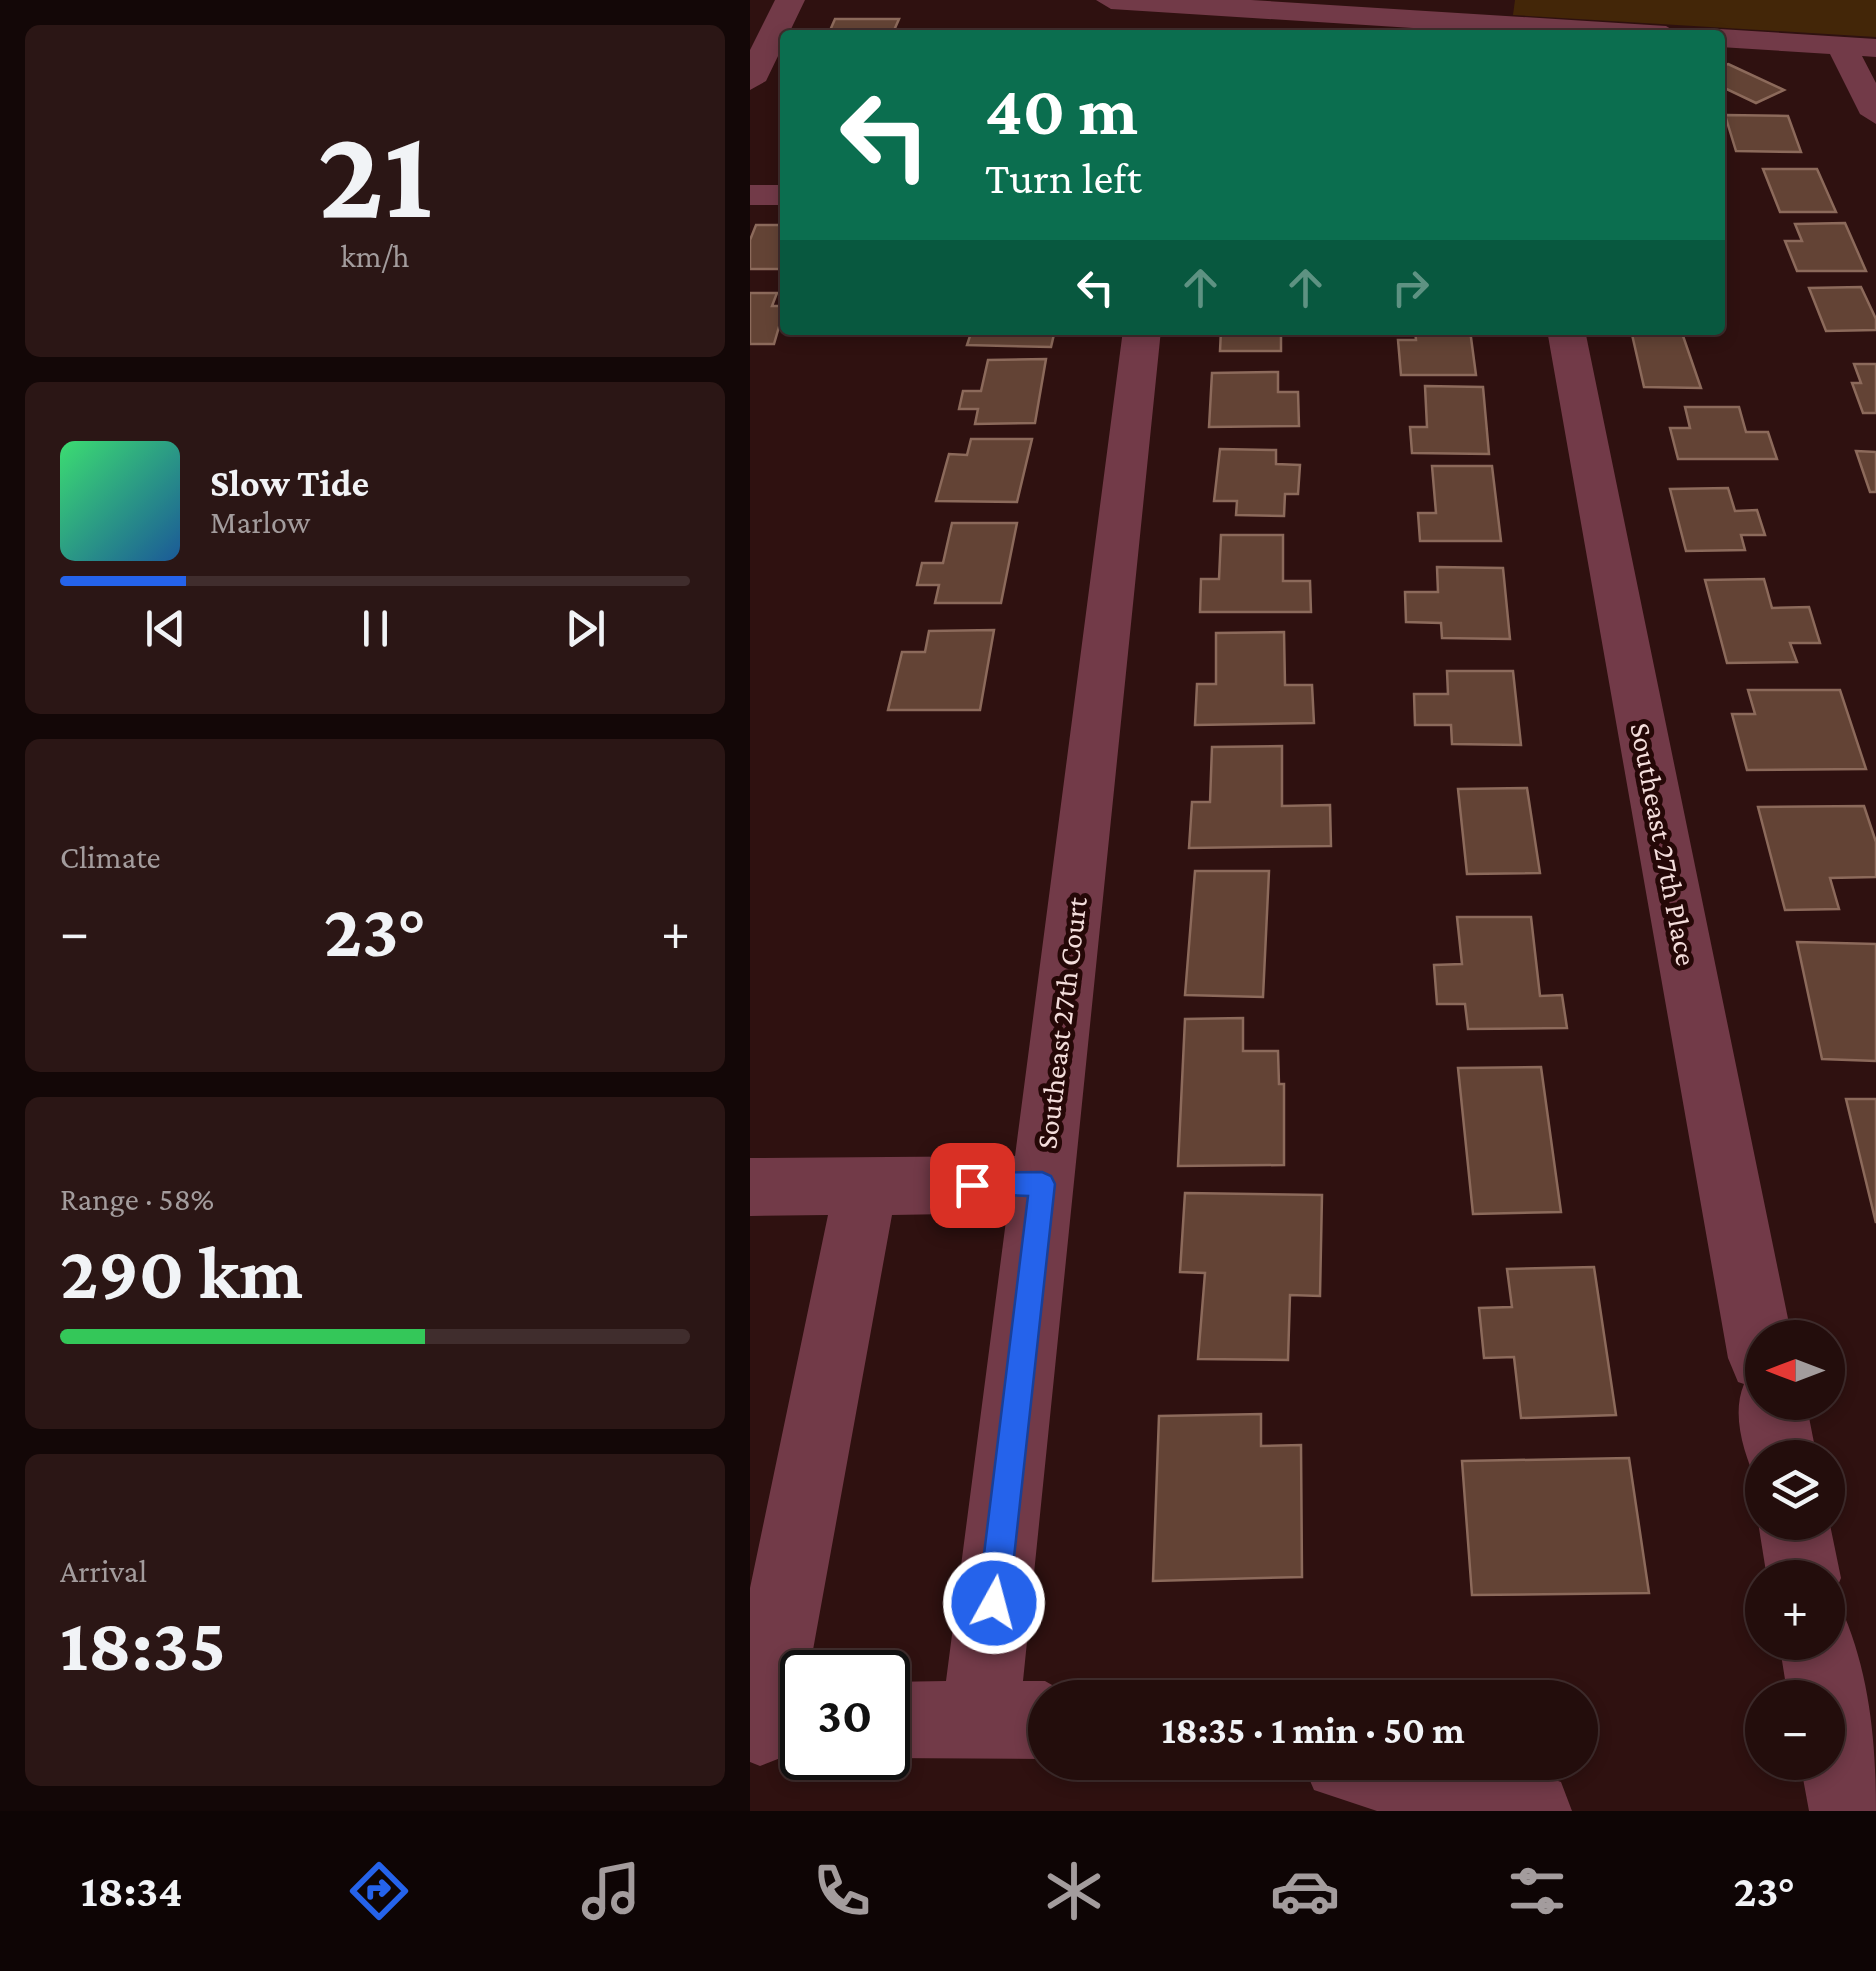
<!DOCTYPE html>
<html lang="en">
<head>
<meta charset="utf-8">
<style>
  :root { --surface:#230d0c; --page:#2b1615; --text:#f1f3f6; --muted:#a39c9d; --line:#402d2d; --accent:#2563eb }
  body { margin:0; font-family:"Crimson Pro",serif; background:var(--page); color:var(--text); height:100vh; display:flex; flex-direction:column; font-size:38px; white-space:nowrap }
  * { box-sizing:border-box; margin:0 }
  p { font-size:32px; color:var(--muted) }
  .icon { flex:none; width:55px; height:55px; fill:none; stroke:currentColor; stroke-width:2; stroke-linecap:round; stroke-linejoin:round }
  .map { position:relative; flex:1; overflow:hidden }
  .drawer { display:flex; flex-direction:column; gap:25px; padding:25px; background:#130707; width:750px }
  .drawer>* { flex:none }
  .top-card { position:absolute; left:30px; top:30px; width:945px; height:305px; border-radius:10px; box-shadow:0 5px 15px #0003,0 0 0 2px var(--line); background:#0b6e4f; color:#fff; overflow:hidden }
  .needle { width:65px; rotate:270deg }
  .tools { position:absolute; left:995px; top:1320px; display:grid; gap:20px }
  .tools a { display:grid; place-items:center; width:100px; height:100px; border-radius:50%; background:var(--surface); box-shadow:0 5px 15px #0003,0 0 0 2px var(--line); font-size:50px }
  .speed { position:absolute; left:30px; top:1650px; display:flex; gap:20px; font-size:50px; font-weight:700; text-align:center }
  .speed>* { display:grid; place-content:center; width:130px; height:130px; border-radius:50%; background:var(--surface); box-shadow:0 5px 15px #0003,0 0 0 2px var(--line); line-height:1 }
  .speed .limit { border:5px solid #111; border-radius:15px; background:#fff; color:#111 }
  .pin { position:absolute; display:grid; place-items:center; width:85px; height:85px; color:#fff; margin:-42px; border-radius:20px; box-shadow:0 5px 15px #0006 }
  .me { position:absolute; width:110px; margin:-55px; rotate:7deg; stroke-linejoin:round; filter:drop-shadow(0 0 8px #0008) }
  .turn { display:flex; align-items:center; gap:35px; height:210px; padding:0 40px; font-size:45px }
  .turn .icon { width:130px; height:130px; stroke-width:2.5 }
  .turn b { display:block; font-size:70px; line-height:85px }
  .lanes { display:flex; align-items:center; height:95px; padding:0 40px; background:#0003; justify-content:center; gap:50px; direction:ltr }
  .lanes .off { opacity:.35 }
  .big { font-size:75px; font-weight:700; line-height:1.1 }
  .drawer .tile { flex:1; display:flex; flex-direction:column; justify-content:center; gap:15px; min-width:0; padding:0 35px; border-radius:15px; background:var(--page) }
  .drawer .dial { align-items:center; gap:0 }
  .dial b { font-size:130px; line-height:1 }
  .song { display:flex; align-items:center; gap:30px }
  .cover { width:120px; height:120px; border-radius:15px; background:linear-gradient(135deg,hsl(140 70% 55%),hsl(210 70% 35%)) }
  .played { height:10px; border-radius:5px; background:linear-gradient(90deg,var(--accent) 20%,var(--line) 20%) }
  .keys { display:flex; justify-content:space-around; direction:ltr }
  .heat { display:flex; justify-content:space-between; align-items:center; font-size:55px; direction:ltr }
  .charge { height:15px; border-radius:8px; background:linear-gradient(90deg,#34c759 58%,var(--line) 0) }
  .trip { position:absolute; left:278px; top:1680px; width:570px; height:100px; border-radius:50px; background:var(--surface); box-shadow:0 5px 15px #0003,0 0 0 2px var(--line); font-weight:700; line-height:100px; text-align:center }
  .tabs { display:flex; height:160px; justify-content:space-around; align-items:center; background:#0e0505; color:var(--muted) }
  .tabs .icon { width:70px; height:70px }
  .tabs .current { color:var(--accent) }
  .tabs b { font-size:45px; color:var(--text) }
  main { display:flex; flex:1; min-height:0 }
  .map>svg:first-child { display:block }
  .green { fill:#432608 }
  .building { fill:#634335; stroke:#8c6a5b; stroke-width:2.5 }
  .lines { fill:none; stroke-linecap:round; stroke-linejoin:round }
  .minor { fill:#723a48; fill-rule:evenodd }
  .route { fill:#2563eb; stroke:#184099; stroke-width:2.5 }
  .labels { text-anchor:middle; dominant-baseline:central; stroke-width:10; stroke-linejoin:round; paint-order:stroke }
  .street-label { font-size:30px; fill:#f3dddb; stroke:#250807 }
</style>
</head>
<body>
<main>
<section class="drawer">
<div class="tile dial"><b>21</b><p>km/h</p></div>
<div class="tile">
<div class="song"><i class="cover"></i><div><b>Slow Tide</b><p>Marlow</p></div></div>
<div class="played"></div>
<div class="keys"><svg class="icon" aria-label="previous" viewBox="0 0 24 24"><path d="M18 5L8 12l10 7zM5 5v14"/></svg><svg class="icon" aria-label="pause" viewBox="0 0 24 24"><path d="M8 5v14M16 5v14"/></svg><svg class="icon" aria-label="next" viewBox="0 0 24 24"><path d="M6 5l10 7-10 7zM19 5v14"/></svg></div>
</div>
<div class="tile"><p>Climate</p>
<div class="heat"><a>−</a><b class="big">23°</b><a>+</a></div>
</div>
<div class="tile"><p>Range · 58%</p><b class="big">290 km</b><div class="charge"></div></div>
<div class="tile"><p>Arrival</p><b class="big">18:35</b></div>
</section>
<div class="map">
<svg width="1126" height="1811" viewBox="0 0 1126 1811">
  <rect width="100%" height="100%" fill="#2f1110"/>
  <path class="green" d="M765,0H1126V37L763,15Z"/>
  <path class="building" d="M85,19H149L142,35H78Z
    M978,64L1034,90L1006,103L970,86V67Z
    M975,115L1038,116L1051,152L986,151Z
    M1013,169H1067L1086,212H1030Z
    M1095,223L1116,271H1047L1035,241H1052L1045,224Z
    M6,225H35V269H0V240Z
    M1111,287L1126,319V330L1076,331L1059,288Z
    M0,293H27L22,306H35L24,344H0Z
    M222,330H305L301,347L217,345Z
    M471,330H531V351H470Z
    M665,330H720L726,375H651L648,340H666Z
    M881,330H931L951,388L894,387Z
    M296,359L285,423L225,424L228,409H209L213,391H231L238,360Z
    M1104,364H1126V413H1113L1102,383H1111Z
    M528,372V392H548L549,426L459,427L462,373Z
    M675,386L733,387L739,454L662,453L660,427H677Z
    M935,407H989L996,432H1018L1027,459H928L920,428H940Z
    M221,439H282L267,502L186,501L199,454L217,455Z
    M470,449L526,450V464L550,465L548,494H535L534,516L486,515L487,501H464Z
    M1106,451L1126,452V492H1120Z
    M682,466H742L751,541H670L668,513H686Z
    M978,488L985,511L1007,510L1015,535H991L995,550L936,551L920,489Z
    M202,523H267L251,603H185L189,585H167L172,563H193Z
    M471,535H533V581H560L561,612H450L451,579H469Z
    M687,567L753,568L760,639L692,638L691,623L656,622L655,592H688Z
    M1014,579L1022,608L1059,607L1070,643H1040L1047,662L977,663L955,580Z
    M244,630L230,710H138L152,652H175L179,631Z
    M534,632L535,685H562L564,723L445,725L447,684H466V633Z
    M697,671H763L771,745L702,744L701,725H665L664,694H698Z
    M998,690H1090L1116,769L997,770L982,714H1005Z
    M532,746V806L580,805L581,846L439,848L442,802H460L462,747Z
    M777,788L790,873L717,874L708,789Z
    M1114,806L1126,842V877L1080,878L1089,909L1035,910L1008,807Z
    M445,871H519L513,997L435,995Z
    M707,917H781L790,996L812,995L817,1028L718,1029L715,1004H687L684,965L712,964Z
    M1047,942L1126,944V1061L1072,1059Z
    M493,1018V1051H528L529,1084H534V1165L428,1166L435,1019Z
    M791,1067L811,1212L723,1214L708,1068Z
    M1096,1099H1126V1223Z
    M435,1193L572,1195L570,1296L540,1295L538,1360L448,1359L455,1273L430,1272Z
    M844,1267L866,1415L771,1418L764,1357L734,1358L729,1308L762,1307L757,1269Z
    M511,1414V1446L551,1445L552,1577L403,1581L409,1416Z
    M879,1458L899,1593L722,1595L712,1461Z"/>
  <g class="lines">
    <path class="minor" d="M25,0H55L16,81L0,90V50Z
      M346,0H501L916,26L931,35H774L361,9Z
      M970,29L1126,39V57L1112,56L1126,83V124L1110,114L1080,54L970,47V35H957Z
      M0,185H35V205H0Z
      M373,330H411L273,1681H295L325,1698H295V1759L132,1758H138V1682L196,1681L257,1213L142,1215L59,1672H52V1709L38,1755L10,1766L0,1762V1588L78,1215L0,1216V1158L265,1156Z
      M797,330H835L1042,1338H1012V1402H1056L1067,1458H1012V1485L1007,1483C994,1453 981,1415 994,1384L988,1382L978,1358Z
      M1012,1510V1522H1078V1515L1091,1578L1080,1604L1078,1578H1017L1008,1522Z
      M1078,1608L1094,1615C1120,1677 1126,1744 1126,1811H1059L1050,1762H1078V1698H1038L1029,1642H1078Z
      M552,1762H750L811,1782L822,1811H627L564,1790Z"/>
  </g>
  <path class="route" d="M292,1172L301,1176L305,1184L259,1603L254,1614L244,1618L233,1614L228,1603L278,1196L213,1193L209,1185L213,1176L222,1173Z"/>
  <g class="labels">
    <g class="street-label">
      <text transform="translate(914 844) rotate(79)">Southeast 27th Place</text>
      <text transform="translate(311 1023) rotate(-83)">Southeast 27th Court</text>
    </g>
  </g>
</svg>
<div class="tools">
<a><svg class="needle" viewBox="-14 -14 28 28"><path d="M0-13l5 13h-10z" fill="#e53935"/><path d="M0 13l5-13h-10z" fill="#a39c9d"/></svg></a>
<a><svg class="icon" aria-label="layers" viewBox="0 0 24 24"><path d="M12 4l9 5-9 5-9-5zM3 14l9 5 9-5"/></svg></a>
<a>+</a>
<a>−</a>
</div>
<div class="speed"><div class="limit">30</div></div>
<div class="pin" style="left:222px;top:1185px;background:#d93025"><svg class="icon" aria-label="arrive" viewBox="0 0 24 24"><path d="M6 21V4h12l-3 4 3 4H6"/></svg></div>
<svg class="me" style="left:244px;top:1603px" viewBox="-20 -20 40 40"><circle r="17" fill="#2563eb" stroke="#fff" stroke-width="3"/><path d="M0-11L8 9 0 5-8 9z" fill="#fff"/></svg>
<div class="trip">18:35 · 1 min · 50 m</div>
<div class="top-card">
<div class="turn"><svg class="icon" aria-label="left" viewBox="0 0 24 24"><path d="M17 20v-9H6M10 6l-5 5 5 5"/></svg><div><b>40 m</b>Turn left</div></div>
<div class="lanes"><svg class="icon" aria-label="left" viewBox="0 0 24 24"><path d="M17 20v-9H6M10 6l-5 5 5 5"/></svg><svg class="icon off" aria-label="ahead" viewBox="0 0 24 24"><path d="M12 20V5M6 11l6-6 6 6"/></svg><svg class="icon off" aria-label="ahead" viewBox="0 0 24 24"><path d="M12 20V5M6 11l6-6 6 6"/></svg><svg class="icon off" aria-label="right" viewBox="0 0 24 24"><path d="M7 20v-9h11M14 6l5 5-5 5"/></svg></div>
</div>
</div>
</main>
<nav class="tabs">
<b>18:34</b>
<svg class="icon current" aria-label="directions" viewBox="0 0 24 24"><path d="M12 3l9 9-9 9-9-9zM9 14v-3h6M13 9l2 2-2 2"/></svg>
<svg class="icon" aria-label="music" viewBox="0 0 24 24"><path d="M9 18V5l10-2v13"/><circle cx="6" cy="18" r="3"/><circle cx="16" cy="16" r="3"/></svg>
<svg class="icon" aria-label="phone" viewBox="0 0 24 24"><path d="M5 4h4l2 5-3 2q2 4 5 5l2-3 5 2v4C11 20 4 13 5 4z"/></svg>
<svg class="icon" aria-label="climate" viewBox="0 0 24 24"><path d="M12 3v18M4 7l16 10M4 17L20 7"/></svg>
<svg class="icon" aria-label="car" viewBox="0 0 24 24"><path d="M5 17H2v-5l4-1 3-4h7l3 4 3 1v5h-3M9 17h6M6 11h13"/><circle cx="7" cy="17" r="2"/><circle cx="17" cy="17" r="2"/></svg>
<svg class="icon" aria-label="filters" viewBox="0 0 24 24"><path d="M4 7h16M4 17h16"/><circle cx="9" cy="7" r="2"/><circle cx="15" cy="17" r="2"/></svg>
<b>23°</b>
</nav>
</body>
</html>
